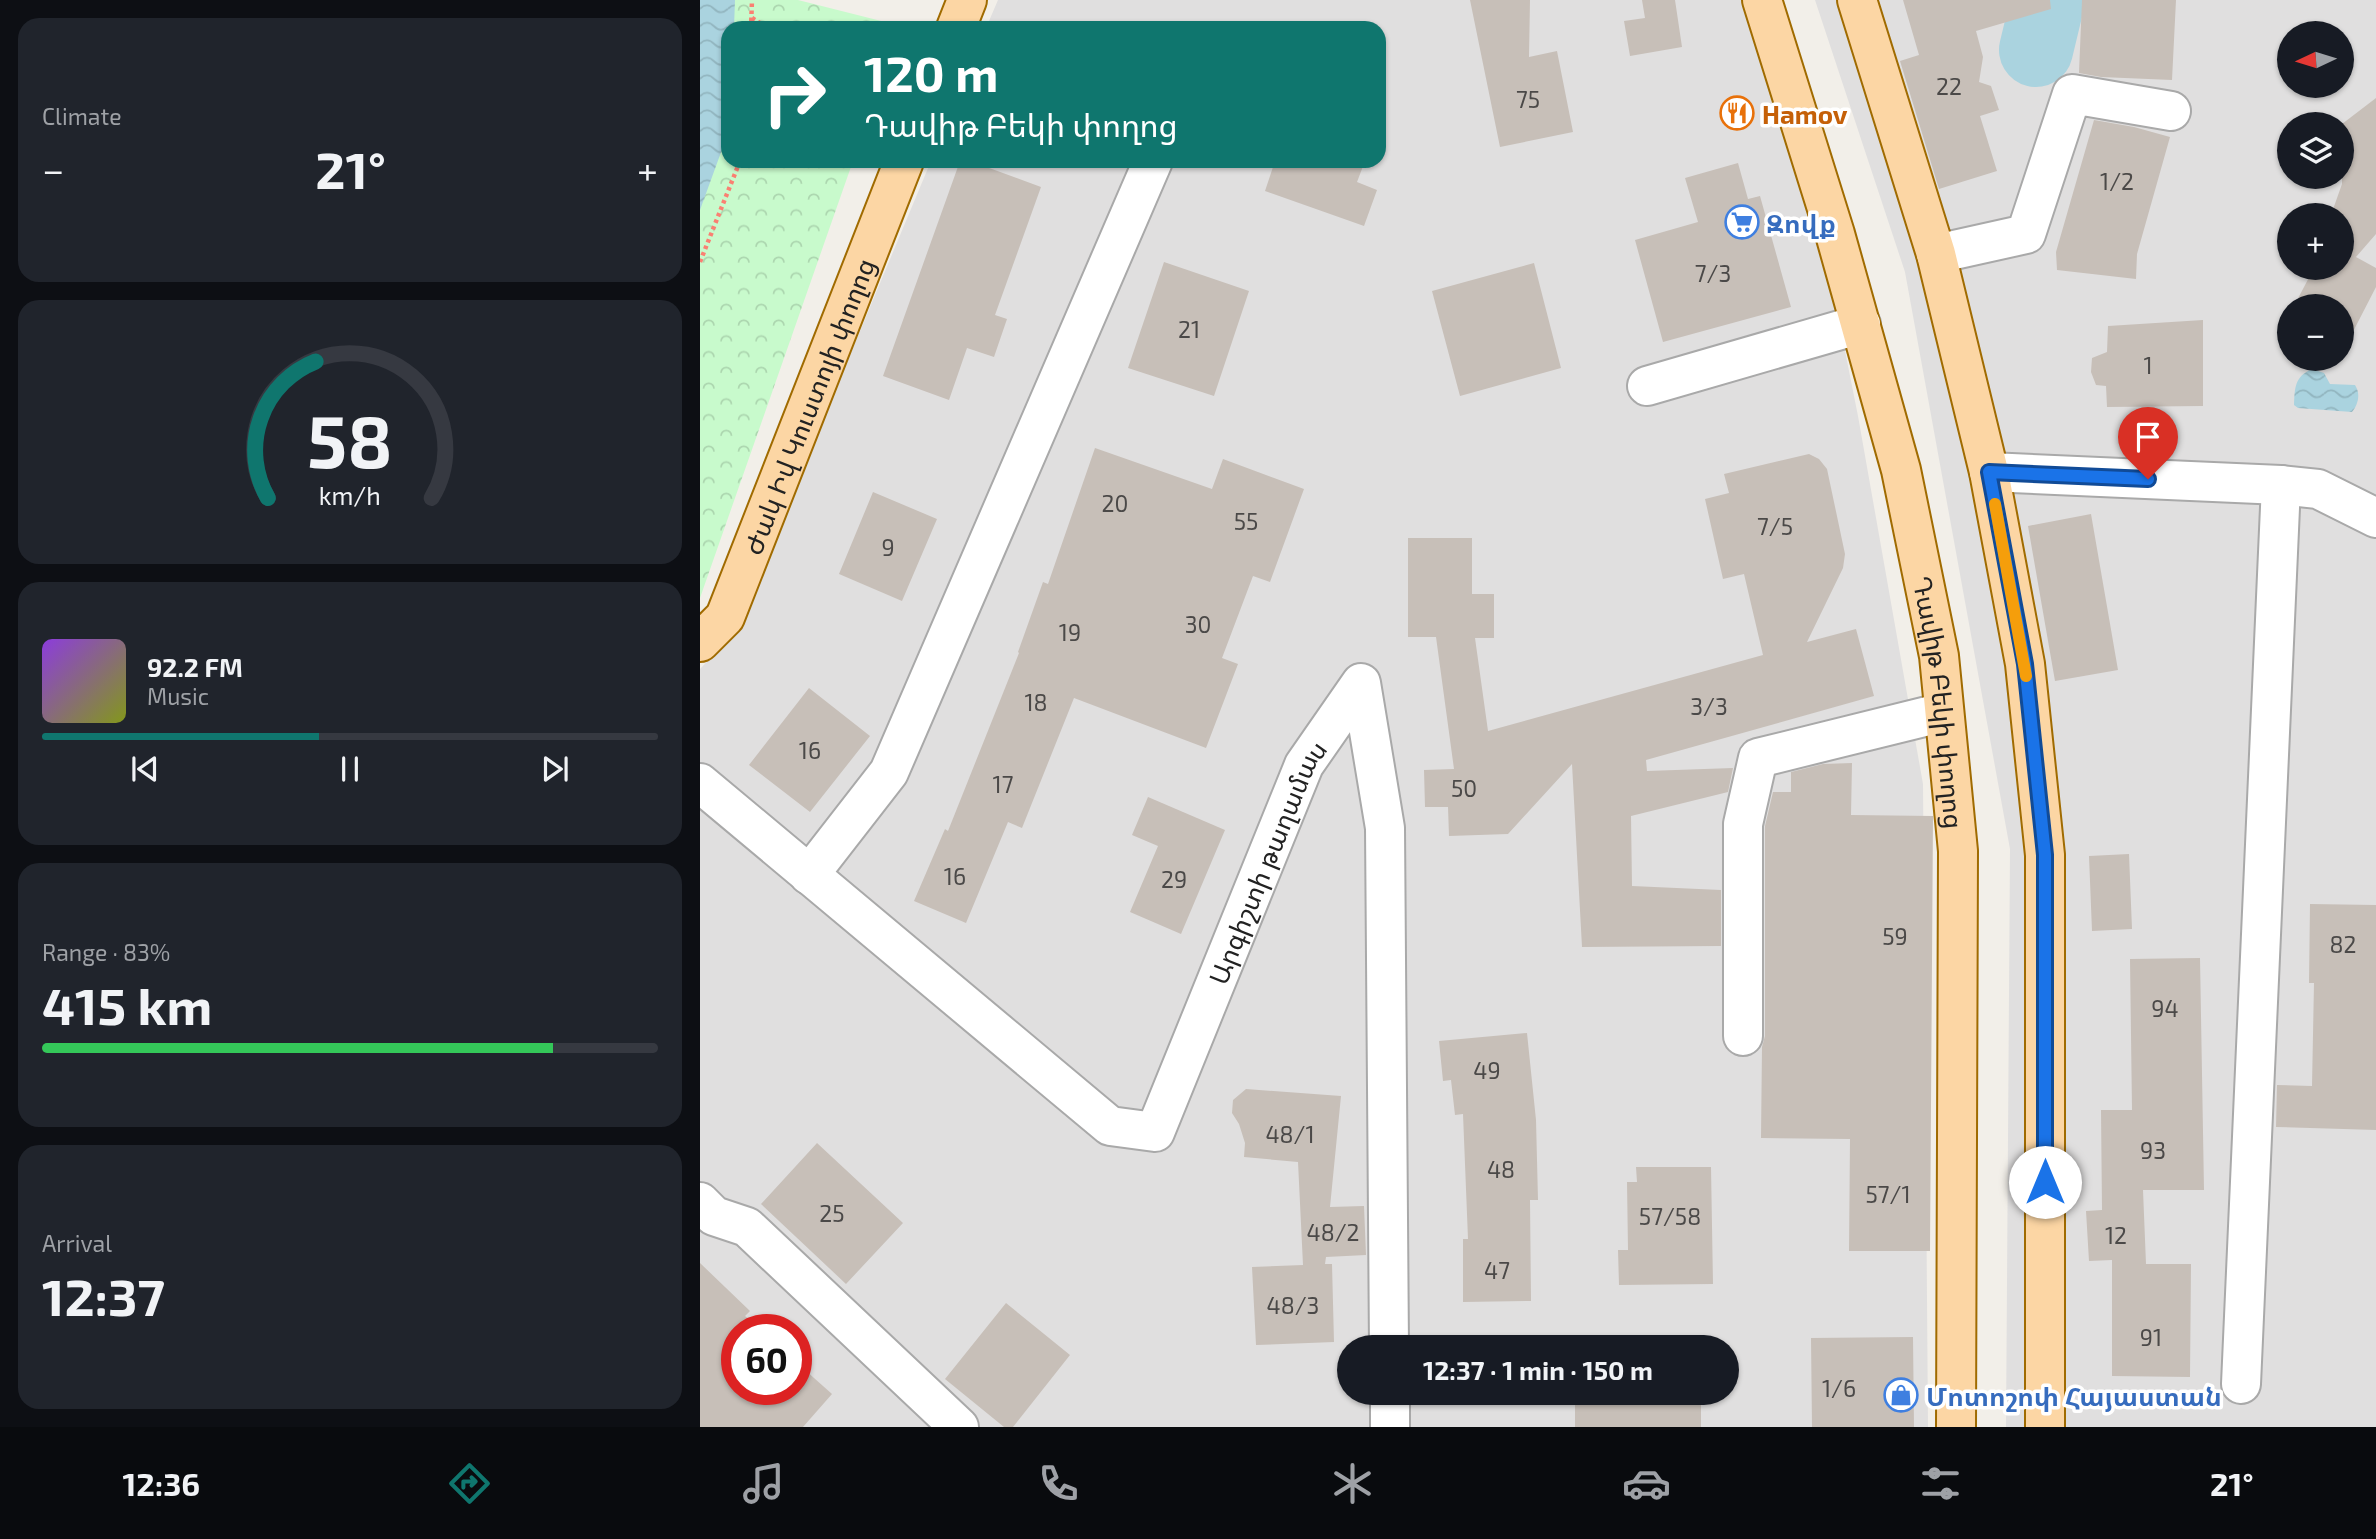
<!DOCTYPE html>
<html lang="en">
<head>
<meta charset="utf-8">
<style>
  :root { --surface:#171b24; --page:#20242c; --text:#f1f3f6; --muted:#9ea1a6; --line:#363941; --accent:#0f766e }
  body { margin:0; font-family:"Exo 2","Noto Sans Armenian",sans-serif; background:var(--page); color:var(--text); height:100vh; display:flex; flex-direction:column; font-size:26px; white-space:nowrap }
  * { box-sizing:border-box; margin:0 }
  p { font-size:23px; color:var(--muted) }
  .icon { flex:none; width:38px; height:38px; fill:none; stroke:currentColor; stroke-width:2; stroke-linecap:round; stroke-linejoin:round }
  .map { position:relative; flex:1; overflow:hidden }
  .details { display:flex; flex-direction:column; gap:18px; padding:18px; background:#0d0f14; width:700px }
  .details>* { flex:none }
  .hud { position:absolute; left:21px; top:21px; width:665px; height:147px; border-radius:21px; box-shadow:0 2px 5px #0004; background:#0f766e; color:#fff; overflow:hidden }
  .needle { width:46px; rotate:266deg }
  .controls { position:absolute; left:1577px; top:21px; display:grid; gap:14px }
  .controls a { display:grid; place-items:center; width:77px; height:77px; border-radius:50%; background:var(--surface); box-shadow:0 2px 5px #0004; font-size:35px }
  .speed { position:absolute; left:21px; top:1314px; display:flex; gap:14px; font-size:35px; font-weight:700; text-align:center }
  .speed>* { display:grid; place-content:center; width:91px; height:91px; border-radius:50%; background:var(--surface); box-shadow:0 2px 5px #0004; line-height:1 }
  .speed .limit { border:10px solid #d22; background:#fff; color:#111 }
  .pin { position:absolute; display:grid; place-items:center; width:60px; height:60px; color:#fff; margin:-72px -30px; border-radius:50% 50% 50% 0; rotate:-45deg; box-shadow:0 0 7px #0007 }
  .pin .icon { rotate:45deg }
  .me { position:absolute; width:77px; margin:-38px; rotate:0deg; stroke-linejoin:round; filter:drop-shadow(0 0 5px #0008) }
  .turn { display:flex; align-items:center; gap:24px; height:147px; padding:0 28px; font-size:32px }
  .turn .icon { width:91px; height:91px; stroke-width:2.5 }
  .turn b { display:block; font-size:49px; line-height:60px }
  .big { font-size:52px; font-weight:700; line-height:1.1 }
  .details .card { flex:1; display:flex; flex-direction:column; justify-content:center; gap:10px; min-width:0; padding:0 24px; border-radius:21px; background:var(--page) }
  .details .dial { align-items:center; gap:0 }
  .dial svg { height:182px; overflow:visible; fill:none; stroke:var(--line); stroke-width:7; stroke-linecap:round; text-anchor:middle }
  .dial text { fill:var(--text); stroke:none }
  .song { display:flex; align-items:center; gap:21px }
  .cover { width:84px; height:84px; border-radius:10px; background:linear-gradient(135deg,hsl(270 70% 55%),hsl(70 70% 35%)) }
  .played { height:7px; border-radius:4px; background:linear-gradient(90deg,var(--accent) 45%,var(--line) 45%) }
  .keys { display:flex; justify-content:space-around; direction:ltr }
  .heat { display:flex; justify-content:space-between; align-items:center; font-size:38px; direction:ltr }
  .charge { height:10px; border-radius:5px; background:linear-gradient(90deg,#34c759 83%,var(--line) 0) }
  .trip { position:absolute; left:637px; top:1335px; width:402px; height:70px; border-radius:35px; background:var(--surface); box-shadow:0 2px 5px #0004; font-weight:700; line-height:70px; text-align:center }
  .menu { display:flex; height:112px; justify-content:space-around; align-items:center; background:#090b0e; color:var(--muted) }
  .menu .icon { width:49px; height:49px }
  .menu .active { color:var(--accent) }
  .menu b { font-size:32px; color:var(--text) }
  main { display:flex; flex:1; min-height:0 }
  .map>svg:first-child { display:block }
  .residential { fill:#e0dfdf; fill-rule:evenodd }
  .park { fill:url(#park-crowns) }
  .water { fill:url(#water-waves) }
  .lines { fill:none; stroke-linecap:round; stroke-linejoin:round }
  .river { stroke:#aad3df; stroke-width:74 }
  .building { fill:#c7bfb8 }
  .minor-casing { stroke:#a9a9a9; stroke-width:42 }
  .major-casing { stroke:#a06b00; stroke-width:42 }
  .path { stroke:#fa8072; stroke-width:4.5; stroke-dasharray:3.5 3.5; stroke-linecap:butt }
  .minor { stroke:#fff; stroke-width:38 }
  .major { stroke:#fcd6a4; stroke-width:38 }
  .route-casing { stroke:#114b97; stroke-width:18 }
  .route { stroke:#1a73e8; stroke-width:12 }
  .slow { stroke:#f59e0b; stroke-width:12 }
  .labels { text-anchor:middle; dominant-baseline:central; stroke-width:7; stroke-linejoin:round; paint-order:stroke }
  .number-label { font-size:23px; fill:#4b4948 }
  .food-label { font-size:26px; font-weight:bold; fill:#c56008; stroke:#fff; text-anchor:start }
  .shop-label { font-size:26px; font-weight:bold; fill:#366cbe; stroke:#fff; text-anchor:start }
  .street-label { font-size:26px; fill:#222; stroke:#fff }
</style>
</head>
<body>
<main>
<section class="details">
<div class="card"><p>Climate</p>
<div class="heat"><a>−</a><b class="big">21°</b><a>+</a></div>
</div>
<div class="card dial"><svg viewBox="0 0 100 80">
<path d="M14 69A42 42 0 1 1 86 69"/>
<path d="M14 69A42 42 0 0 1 35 9" stroke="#0f766e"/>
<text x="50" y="56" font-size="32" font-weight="700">58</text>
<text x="50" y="72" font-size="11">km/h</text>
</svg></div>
<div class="card">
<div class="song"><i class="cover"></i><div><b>92.2 FM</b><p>Music</p></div></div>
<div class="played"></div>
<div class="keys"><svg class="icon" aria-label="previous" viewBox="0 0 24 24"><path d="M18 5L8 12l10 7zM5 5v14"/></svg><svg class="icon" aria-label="pause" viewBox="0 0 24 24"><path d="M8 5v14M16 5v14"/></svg><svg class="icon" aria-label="next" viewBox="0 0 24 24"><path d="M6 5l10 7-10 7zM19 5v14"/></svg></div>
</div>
<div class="card"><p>Range · 83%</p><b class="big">415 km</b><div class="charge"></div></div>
<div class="card"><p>Arrival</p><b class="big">12:37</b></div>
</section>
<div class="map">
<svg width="1676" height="1427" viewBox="0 0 1676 1427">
  <defs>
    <pattern id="park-crowns" width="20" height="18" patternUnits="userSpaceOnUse" patternTransform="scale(1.75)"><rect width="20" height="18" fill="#c8facc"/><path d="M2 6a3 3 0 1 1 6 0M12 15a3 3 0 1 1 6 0" fill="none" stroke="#acd6af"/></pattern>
    <pattern id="water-waves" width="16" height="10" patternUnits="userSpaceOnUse" patternTransform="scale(1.75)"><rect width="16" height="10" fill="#aad3df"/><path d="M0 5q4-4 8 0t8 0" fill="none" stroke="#92b5bf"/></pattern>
  </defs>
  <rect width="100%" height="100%" fill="#f2efe9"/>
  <path class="residential" d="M298,0H1075L1158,416L1223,784L1228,1427H0V669L34,633L231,161H679V28H286ZM37,1330H96V1390H37ZM649,1348H1027V1393H649Z
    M1115,0H1676V1427H1306L1310,849L1205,272ZM1589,33H1642V86H1589ZM1589,124H1642V177H1589ZM1589,215H1642V268H1589ZM1589,306H1642V359H1589Z"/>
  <path class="park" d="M0,0H98L201,26L200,28H28V161H153L0,598Z"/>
  <path class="water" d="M0,0H35L34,28H28V103L24,144L0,210Z
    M1612,369L1624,373L1630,384L1655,385C1661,394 1658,405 1652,412L1598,408L1594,405C1595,388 1594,377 1612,369Z"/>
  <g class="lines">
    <path class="river" d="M1336,50L1348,0"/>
  </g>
  <path class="building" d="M770,0H830L829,57L857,51L873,132L800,147Z
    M942,0H975L982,47L930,56L924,21L945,18Z
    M1203,0H1350L1351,9L1276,31L1283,57L1279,82L1291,86L1299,110L1280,116L1297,171L1239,189L1200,61L1219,55Z
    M1382,0H1476L1472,80L1401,77L1379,73Z
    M1676,98V234L1656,257L1676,268V287L1642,353V306H1594L1614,268H1642V215H1631L1642,184V124Z
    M1394,120L1434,127L1470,137L1437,254L1436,279L1357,270L1356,252Z
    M260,161H270L341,187L295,315L307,319L294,357L267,348L249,400L183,376Z
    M575,161H665L657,182L677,190L664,226L565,191Z
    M1038,163L1048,199L1060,196L1091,307L963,342L935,240L998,222L985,178Z
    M464,262L549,291L514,396L428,368Z
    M834,263L861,368L760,396L732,291Z
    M1503,320V406L1407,407L1406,386L1396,385L1391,372L1392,358L1407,352L1408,326Z
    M395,448L512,489L523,459L604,489L570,582L553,576L522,658L538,664L506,748L374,698L322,828L308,822L266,923L214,901L245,829L248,831L319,653L318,652L343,582L348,584Z
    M1109,454L1119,459L1127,469L1145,554L1143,568L1107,642L1156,629L1174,696L946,760L947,771L1033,768L1028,792L931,816L932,886L1021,890V946L882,947L872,764L808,834L749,836L748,807H725L724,770L754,769L736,637H708V538H772V594H794V638H775L788,731L1063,655L1044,574L1023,579L1005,499L1029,493L1024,474Z
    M173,492L237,519L202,601L139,574Z
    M1391,514L1418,670L1355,681L1328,526Z
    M109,688L170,736L110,812L49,765Z
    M1152,763L1151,815L1233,816L1230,1251H1149L1150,1139L1061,1138L1062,1047L1065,1036V826L1073,792H1091V772L1123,764Z
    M448,797L525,830L481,934L430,912L458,846L432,835Z
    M1429,854L1432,929L1392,931L1389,856Z
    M1610,904L1676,905V1130L1576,1127L1577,1085L1612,1086L1614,983H1609Z
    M1500,958L1504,1190H1443L1446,1264H1491L1490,1377L1412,1376V1260L1389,1261L1386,1211L1402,1210L1401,1110H1432L1430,959Z
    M827,1033L836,1120L838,1200H830L831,1301L763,1302V1239H768L763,1114L755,1115L751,1080L743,1081L739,1041Z
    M546,1089L641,1096L630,1207L664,1206L666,1255L626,1257L625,1264H632L634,1342L556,1345L552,1267L603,1265L598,1162L544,1157L545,1143L539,1124L532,1113L533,1100Z
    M117,1143L203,1223L146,1284L61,1204Z
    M936,1167H1011L1013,1284L919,1285L918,1250H928L927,1182H937Z
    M0,1263L50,1311L45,1316L61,1330H37V1390H96V1362L132,1394L103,1427H0Z
    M306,1303L370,1355L313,1427H304L245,1379Z
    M1213,1337L1214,1427H1112L1111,1338Z
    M875,1393H1001V1427H875Z"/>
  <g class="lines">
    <defs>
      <g id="minor">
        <path d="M1236,254L1326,234L1372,94L1471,111"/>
        <path d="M947,386L1161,324"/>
        <path d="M1289,472L1581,485L1618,489L1676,518"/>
        <path id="s1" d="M0,783L410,1126L455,1132L604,765L661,683L685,828L689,1348"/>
        <path d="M109,875L189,772L453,161"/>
        <path d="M1043,1036V824L1058,758L1244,712"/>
        <path d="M0,1202L14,1216L47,1227L259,1427"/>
        <path d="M1541,1384L1581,485"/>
        <path d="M690,1393V1427"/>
      </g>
      <g id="major">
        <path id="s2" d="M1062,0L1135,234L1201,470L1239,656L1258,851L1256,1427"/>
        <path d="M1157,0L1236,254L1289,472L1325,664L1345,855V1427"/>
        <path d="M256,28L267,0"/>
        <path id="s3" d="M0,642L25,617L204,161"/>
      </g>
    </defs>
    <use href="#minor" class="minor-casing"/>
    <use href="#major" class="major-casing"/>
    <path class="path" d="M52,18L68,28
      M51,28L52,0
      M127,28L139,25L149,28
      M0,262L40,161"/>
    <use href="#minor" class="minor"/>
    <use href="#major" class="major"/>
  </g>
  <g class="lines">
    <defs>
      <path id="route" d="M1345,1182V855L1325,664L1289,472L1448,479"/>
    </defs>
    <use href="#route" class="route-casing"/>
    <use href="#route" class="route"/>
    <path class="slow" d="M1295,504L1326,676"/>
  </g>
  <defs>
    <symbol id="restaurant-ring" viewBox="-11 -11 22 22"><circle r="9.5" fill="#fff" stroke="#e8710a" stroke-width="1.5"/><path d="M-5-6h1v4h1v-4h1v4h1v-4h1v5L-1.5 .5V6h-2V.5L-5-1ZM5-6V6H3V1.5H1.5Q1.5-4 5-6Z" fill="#e8710a"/></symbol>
    <symbol id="supermarket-ring" viewBox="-11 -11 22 22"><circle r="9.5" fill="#fff" stroke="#3f7fe0" stroke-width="1.5"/><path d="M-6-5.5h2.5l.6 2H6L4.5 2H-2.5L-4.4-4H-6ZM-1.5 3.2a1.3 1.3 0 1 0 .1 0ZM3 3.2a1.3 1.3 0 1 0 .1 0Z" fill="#3f7fe0"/></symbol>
    <symbol id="shop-ring" viewBox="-11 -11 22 22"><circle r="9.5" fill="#fff" stroke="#3f7fe0" stroke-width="1.5"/><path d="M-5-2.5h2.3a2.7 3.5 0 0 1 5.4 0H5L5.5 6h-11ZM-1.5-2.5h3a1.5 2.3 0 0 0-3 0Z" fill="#3f7fe0"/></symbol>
  </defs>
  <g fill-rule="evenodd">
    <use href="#restaurant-ring" x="1018" y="94" width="38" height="38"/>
    <use href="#supermarket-ring" x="1023" y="203" width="38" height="38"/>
    <use href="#shop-ring" x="1182" y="1376" width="38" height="38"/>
  </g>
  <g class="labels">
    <g class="number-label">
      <text x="1249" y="86">22</text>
      <text x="828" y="99">75</text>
      <text x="1417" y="181">1/2</text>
      <text x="1013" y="273">7/3</text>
      <text x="489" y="329">21</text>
      <text x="1448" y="365">1</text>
      <text x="415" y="503">20</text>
      <text x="546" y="521">55</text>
      <text x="1075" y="526">7/5</text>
      <text x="188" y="547">9</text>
      <text x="498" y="624">30</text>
      <text x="370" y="632">19</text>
      <text x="336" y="702">18</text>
      <text x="1009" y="706">3/3</text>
      <text x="110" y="750">16</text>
      <text x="303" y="784">17</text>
      <text x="764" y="788">50</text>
      <text x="255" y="876">16</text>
      <text x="474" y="879">29</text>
      <text x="1195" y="936">59</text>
      <text x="1643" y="944">82</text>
      <text x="1465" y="1008">94</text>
      <text x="787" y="1070">49</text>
      <text x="590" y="1134">48/1</text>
      <text x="1453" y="1150">93</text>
      <text x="801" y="1169">48</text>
      <text x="1188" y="1194">57/1</text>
      <text x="132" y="1213">25</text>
      <text x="970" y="1216">57/58</text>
      <text x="633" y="1232">48/2</text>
      <text x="1416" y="1235">12</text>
      <text x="797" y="1270">47</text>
      <text x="593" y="1305">48/3</text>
      <text x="1451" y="1337">91</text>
      <text x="1139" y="1388">1/6</text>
    </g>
    <g class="food-label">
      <text x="1062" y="113">Hamov</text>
    </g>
    <g class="shop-label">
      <text x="1066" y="222">Զովք</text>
      <text x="1226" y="1395">Մոտոշոփ Հայաստան</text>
    </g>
    <g class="street-label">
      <text stroke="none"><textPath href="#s3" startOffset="262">Ժակ Իվ Կուստոյի փողոց</textPath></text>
      <text stroke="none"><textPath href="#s2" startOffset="726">Դավիթ Բեկի փողոց</textPath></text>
      <text stroke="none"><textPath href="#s1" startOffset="872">Արգիշտի թաղամաս</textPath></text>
    </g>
  </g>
</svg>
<div class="controls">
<a><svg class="needle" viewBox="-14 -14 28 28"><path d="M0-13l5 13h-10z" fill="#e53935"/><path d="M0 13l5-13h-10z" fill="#9ea1a6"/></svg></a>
<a><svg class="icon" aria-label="layers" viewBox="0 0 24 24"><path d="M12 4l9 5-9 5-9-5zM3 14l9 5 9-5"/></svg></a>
<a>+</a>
<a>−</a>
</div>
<div class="speed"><div class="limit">60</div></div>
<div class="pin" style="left:1448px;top:479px;background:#d93025"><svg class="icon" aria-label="arrive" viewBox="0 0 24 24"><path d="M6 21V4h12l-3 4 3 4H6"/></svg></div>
<svg class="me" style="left:1345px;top:1182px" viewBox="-20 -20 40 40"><circle r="19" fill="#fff"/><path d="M0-13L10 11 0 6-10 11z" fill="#1a73e8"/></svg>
<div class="trip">12:37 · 1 min · 150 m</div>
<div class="hud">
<div class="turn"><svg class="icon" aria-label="right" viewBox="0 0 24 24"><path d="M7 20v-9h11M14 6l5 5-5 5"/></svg><div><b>120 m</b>Դավիթ Բեկի փողոց</div></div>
</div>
</div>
</main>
<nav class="menu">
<b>12:36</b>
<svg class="icon active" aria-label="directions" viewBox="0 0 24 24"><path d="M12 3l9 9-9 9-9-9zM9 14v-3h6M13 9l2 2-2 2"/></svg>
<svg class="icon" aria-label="music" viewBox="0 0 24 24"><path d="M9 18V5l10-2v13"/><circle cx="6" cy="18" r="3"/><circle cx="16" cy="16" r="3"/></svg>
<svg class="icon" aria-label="phone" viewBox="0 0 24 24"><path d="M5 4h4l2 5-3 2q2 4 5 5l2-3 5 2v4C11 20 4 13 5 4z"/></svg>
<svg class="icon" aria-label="climate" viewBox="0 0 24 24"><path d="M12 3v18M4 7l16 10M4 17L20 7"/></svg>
<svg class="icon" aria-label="car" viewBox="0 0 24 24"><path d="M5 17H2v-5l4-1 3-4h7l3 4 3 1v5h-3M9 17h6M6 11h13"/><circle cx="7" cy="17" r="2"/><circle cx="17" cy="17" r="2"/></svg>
<svg class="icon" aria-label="filters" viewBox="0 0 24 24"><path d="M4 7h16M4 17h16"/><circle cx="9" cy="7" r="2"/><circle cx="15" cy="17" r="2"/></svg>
<b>21°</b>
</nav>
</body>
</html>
